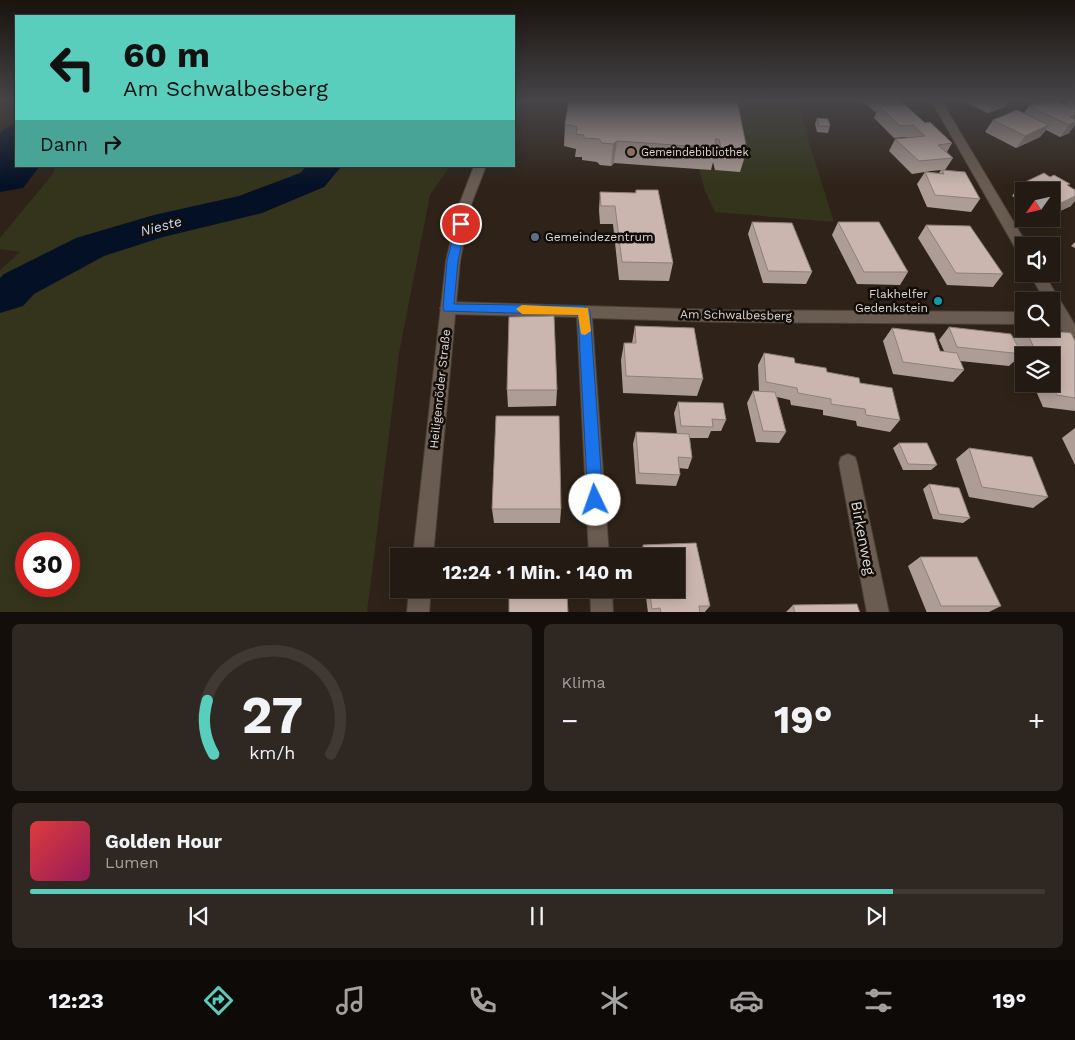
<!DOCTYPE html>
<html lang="de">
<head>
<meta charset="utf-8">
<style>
  :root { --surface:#231a13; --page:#2f2721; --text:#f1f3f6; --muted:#a3a1a0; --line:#403833; --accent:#5acebd }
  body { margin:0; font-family:"Work Sans",sans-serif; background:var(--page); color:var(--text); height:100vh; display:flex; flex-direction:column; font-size:19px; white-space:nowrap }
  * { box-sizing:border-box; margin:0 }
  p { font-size:16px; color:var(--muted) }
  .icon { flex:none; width:28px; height:28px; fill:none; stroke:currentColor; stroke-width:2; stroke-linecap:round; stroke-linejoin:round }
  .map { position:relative; height:612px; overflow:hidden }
  .panel { display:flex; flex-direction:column; gap:12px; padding:12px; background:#130e0a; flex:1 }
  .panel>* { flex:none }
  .banner { position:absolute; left:15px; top:15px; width:500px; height:152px; border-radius:0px; box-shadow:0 2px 12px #0003,0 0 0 1px var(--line); background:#5acebd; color:#111; overflow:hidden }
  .needle { width:32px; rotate:236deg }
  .buttons { position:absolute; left:1015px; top:182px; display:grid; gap:10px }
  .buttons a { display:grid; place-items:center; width:45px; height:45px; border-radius:0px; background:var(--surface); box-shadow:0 2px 12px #0003,0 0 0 1px var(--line); font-size:25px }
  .speed { position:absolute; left:15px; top:532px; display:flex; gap:10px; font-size:25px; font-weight:700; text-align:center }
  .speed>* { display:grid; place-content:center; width:65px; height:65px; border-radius:50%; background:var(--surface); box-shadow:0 2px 12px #0003,0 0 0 1px var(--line); line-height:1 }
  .speed .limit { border:8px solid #d22; background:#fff; color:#111 }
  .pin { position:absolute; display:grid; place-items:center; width:42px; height:42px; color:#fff; margin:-21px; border:2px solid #fff; border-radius:50%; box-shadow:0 1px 5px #0007 }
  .me { position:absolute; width:55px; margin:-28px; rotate:357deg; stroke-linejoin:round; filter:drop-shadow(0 0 4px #0008) }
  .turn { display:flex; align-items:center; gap:18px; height:105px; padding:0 25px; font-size:22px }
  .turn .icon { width:65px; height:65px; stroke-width:2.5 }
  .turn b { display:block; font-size:35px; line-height:42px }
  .then { display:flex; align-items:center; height:48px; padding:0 25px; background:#0003; gap:10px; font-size:19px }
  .big { font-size:38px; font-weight:700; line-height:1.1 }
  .panel .widget { flex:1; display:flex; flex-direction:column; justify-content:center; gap:8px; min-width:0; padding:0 18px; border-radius:8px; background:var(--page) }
  .panel .dial { align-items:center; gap:0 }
  .dial svg { height:130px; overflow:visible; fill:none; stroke:var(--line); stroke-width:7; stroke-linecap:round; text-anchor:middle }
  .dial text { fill:var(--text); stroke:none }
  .song { display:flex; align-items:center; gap:15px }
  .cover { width:60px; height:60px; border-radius:8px; background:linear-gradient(135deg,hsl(0 70% 55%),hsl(330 70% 35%)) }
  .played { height:5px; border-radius:2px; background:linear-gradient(90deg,var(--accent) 85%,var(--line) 85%) }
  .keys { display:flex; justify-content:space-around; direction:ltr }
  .heat { display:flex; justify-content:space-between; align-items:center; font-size:28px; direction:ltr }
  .panel .tiles { flex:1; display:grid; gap:12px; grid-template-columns:1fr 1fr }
  .widget:last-child { grid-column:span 2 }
  .trip { position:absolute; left:390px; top:548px; width:295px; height:50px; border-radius:0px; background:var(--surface); box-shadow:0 2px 12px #0003,0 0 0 1px var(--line); font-weight:700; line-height:50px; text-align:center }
  .tabs { display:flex; height:80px; justify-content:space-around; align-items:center; background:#0e0a08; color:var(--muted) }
  .tabs .icon { width:35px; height:35px }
  .tabs .current { color:var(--accent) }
  .tabs b { font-size:22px; color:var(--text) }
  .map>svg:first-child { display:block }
  .green { fill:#33341b; fill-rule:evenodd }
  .water { fill:#031026 }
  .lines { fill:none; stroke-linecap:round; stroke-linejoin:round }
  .river { fill:#031026; fill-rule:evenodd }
  .lane-casing { stroke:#4a4139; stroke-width:2 }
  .street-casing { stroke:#4a4139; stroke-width:2 }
  .secondary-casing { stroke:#4a4139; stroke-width:2 }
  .lane { fill:#6a5c51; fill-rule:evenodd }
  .street { fill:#6a5c51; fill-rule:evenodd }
  .secondary { fill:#6a5c51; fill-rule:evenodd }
  .wall { fill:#ae9d96; fill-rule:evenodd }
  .shaded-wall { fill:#8d7f7a }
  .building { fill:#cab6af; stroke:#8d7f7a }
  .route { fill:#1a73e8; stroke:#114b97 }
  .slow { fill:#f59e0b }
  .education-dot { fill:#8d6e63; stroke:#130d09; stroke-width:2 }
  .service-dot { fill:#5c6f8a; stroke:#130d09; stroke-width:2 }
  .culture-dot { fill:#0f9aa8; stroke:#130d09; stroke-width:2 }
  .labels { text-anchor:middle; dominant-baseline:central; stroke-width:5; stroke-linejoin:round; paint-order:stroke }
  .far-poi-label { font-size:11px; fill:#dfd7d1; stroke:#130d09; text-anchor:start }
  .poi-label { font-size:12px; fill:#dfd7d1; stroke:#130d09; text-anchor:start }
  .street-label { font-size:12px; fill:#dfd7d1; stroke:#130d09 }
  .water-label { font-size:14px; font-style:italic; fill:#c3d8f6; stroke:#130d09 }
  .near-street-label { font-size:15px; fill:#dfd7d1; stroke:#130d09 }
</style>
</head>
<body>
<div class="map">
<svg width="1075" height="613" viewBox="0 0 1075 613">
  <rect width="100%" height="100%" fill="#2f2319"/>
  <path class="green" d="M727,100H799L807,136L834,222L715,212L705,191L699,169L715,170Z
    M56,166H450L430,195L399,353L367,612H0V270L20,252L0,249V238L52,175ZM26,544H69V586H26Z"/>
  <path class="water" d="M16,122V166L39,167L23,188L0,192V132Z"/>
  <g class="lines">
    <path class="river" d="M307,166H342L324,187L262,213L163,237L104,256L34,294L23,306L0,313V278L4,274L76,238L154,215L239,196L300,173Z"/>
    <defs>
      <path id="lane" d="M1028,100H1038L1042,103L1038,105Z"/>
      <path id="street" d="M931,100H941L1028,246H1024V256L1019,254L1017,251Z
        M1030,274H1044L1075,325V345L1069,343L1051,311V301H1045Z
        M448,302L720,310L1024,312V324L720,322L592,318L609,556H589L577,317L448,314L443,312L440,308L443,304Z
        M848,454L855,457L857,463L889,613H867L839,463L841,457Z
        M590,589H612L613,613H591Z"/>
      <path id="secondary" d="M514,100H521L518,106L514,107Z
        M474,166H486L471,205L460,261L433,556H413L446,261L459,205Z
        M409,589H431L429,613H407Z"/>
    </defs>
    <use href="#lane" class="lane-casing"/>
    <use href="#street" class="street-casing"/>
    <use href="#secondary" class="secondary-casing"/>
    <use href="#lane" class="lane"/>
    <use href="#street" class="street"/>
    <use href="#secondary" class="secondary"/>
  </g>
  <path class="wall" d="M737,100L747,150L740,172L715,170L713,162L711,170L614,163L611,166L600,165L597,162L582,160V157H575L576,149L564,146L565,124Z
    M862,100H903L900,105L952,143L947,152L953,158L945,170L980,199L971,212L927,207L917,184L925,172L912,174L889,151L895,139L907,138L906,137L894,138L874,118L877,111L875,112ZM941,170L939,173L926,172L931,171Z
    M960,100H1009L1005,107L988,113Z
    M1068,100H1075V125L1069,133L1060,137L1046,130L1040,137L1016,148L985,132L993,120L1024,113L1029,106L1065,105Z
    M817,118L830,126L828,133L817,132L815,124Z
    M1021,184L1068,186L1071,206L1051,215V191H1024V203L1012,196Z
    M636,190L673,263L669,281L619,280L613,224H600L599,210L600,192L635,193Z
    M752,222L812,272L806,284L763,283L748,234Z
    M838,222L908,272L900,285L857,284L832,235Z
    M926,225L1003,274L993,287L947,285L918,238Z
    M1075,242V248L1071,246Z
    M635,326L703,379L697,396L623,393L621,360L624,343H632Z
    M949,327L1013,338L1024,328V329H1034L1075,341V411L1043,407L1033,384H1051V356H1024V365L1020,356L1009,366L960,361L964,370L953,382L893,374L883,341L892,328L940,351H944L939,340Z
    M764,353L860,383L900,420L890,432L857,426L856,421L823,415V410L791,405L790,400L777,397L786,432L779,443L756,442L747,403L753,391H759L758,365Z
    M507,390H557L556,406L508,407Z
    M678,402L726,420L721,431H711L708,438H689L692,458L688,469L679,468L680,475L676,486L636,484L633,444L636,432L677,434L674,413Z
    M1075,428V465L1062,438Z
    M899,443L937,465L931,470H903L893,448Z
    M969,448L1048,497L1033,508L969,497L956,459Z
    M929,484L970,518L963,523L933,519L923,489Z
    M492,509H561L560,523H494Z
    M696,543L710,606L704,613H648L645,589H676V556H640V554L643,545Z
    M920,557L1001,606L987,613H927L908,566Z
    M793,605L860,613H785Z"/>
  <path class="shaded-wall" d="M1000,100H1009L1005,107L988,113L995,102Z
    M1075,115V125L1069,133L1060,137L1069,125L1070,117Z
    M1049,125L1040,137L1016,148L1025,136Z
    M617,141L614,163L611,166L613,144Z
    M1075,196V201L1071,206L1051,215V214L1059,204Z"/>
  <path class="building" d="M569,100H737L747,150L721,148L719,139H715L717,148L617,141L613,144L602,143L599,139L584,138V135L576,134L577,127L565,124Z
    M1045,100H1054L1075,109V115L1070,117L1075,119V122L1069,125L1029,106Z
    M904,104L925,123L930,122L952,143L938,145L953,158L919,161L895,139L925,136L913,125L900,126L879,106Z
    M1017,110L1049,125L1025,136L993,120Z
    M817,118L828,119L830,126H819Z
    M942,170L965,172L980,199L935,195L925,172L944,174Z
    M1044,173L1050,177L1054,175L1070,184L1067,185L1075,190V196L1059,204L1051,200V191H1035L1021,184Z
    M636,190H658L673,263L622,262L615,206H601L600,192L636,193Z
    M752,222L792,223L812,272L768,271Z
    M838,222H879L908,272H864Z
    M926,225L970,226L1003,274L956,273Z
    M554,316L557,390H507L509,317Z
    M635,326L694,328L703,379L626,376L624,343H636Z
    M949,327L1011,334L1022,354L957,347Z
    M892,328L934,333L940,351L957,353L964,370L903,362Z
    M1025,329H1034L1071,333L1075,341V398L1057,395L1051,383V356H1038Z
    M764,353L794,358L795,363L826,368L827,372L859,378L860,383L892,388L900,420L866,415L865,409L831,404V399L798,393L797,388L766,382Z
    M753,391L775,392L786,432L763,431Z
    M678,402L723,403L726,420L712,419L713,427L681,426Z
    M496,416H559L561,509H492Z
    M636,432L689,434L692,458L678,457L680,475L639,473Z
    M899,443H927L937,465L908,464Z
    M969,448L1032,457L1048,497L982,487Z
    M929,484L959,488L970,518L939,514Z
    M696,543L710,606H699L700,613H661L660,608L652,609L649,589H676V556H645L643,545Z
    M920,557H977L1001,606H941Z
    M509,594H567L568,613H509Z
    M857,604L860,613H795L793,605Z"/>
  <linearGradient id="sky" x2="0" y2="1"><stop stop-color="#1a130e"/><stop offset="0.54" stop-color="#474549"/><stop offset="1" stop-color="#474549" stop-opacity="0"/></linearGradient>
  <rect width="1075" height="186" fill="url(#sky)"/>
  <path class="route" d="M457,221H465L466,224L458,261L454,304L584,306L590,311L603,500L601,505L595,507L590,505L588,500L578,315L444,311L443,308L447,261Z"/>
  <path class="slow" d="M522,305L588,308L591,331L585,335L581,334L578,315L522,314L516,309Z"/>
  <circle class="education-dot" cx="631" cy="152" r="5"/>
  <circle class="service-dot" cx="535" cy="237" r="5"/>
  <circle class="culture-dot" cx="938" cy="301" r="5"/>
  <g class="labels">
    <g class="far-poi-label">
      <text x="641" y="152">Gemeindebibliothek</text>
    </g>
    <g class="poi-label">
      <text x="545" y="237">Gemeindezentrum</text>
      <text x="928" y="294" text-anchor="end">Flakhelfer<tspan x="928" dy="14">Gedenkstein</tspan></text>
    </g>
    <g class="street-label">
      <text transform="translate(736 315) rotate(1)">Am Schwalbesberg</text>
      <text transform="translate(440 389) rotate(-84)">Heiligenröder Straße</text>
    </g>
    <g class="water-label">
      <text transform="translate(161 226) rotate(-15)">Nieste</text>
    </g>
    <g class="near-street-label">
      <text transform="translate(863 538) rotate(79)">Birkenweg</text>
    </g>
  </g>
</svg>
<div class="buttons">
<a><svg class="needle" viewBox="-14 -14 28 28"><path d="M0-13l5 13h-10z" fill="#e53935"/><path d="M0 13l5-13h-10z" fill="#a3a1a0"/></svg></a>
<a><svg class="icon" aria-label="sound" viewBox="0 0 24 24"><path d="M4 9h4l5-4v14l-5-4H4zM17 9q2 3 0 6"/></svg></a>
<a><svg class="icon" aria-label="search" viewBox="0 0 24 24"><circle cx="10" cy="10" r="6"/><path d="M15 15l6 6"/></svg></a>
<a><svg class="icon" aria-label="layers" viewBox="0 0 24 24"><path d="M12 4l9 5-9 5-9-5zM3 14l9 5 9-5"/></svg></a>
</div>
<div class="speed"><div class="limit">30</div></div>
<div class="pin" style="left:461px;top:224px;background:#d93025"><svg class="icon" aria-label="arrive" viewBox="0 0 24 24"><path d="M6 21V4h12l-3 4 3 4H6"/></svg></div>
<svg class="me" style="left:595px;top:500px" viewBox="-20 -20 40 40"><circle r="19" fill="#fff"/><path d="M0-13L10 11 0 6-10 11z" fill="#1a73e8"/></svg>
<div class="trip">12:24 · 1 Min. · 140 m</div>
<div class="banner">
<div class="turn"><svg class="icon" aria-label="left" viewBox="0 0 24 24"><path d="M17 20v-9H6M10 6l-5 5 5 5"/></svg><div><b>60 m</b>Am Schwalbesberg</div></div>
<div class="then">Dann<svg class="icon" aria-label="right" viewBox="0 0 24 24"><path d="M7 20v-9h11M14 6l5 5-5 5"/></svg></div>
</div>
</div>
<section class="panel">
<div class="tiles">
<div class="widget dial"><svg viewBox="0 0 100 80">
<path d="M14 69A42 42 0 1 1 86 69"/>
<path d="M14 69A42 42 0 0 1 10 36" stroke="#5acebd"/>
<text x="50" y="56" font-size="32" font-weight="700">27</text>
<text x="50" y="72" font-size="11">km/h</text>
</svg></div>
<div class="widget"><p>Klima</p>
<div class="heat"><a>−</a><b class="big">19°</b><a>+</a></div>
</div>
<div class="widget">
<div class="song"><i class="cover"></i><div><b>Golden Hour</b><p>Lumen</p></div></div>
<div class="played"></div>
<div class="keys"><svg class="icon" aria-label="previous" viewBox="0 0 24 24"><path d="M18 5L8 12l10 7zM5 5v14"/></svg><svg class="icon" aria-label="pause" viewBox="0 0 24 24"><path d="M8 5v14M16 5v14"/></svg><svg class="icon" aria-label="next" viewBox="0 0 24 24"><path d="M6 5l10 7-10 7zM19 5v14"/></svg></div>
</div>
</div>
</section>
<nav class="tabs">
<b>12:23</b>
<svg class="icon current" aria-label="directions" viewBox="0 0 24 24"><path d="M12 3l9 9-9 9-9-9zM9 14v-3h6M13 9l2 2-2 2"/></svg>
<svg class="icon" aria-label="music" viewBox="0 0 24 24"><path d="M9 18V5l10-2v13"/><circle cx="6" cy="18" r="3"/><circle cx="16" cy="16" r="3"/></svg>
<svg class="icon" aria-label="phone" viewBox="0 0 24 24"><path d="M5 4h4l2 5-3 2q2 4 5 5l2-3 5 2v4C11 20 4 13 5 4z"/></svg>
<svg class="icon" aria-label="climate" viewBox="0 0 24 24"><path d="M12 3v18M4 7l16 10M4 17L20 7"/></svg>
<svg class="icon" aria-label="car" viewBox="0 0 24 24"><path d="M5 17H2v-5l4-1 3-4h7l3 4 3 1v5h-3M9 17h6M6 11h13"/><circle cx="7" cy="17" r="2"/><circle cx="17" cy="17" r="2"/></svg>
<svg class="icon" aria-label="filters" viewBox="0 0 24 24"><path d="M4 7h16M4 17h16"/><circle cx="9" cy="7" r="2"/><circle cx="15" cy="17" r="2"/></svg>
<b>19°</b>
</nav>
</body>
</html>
